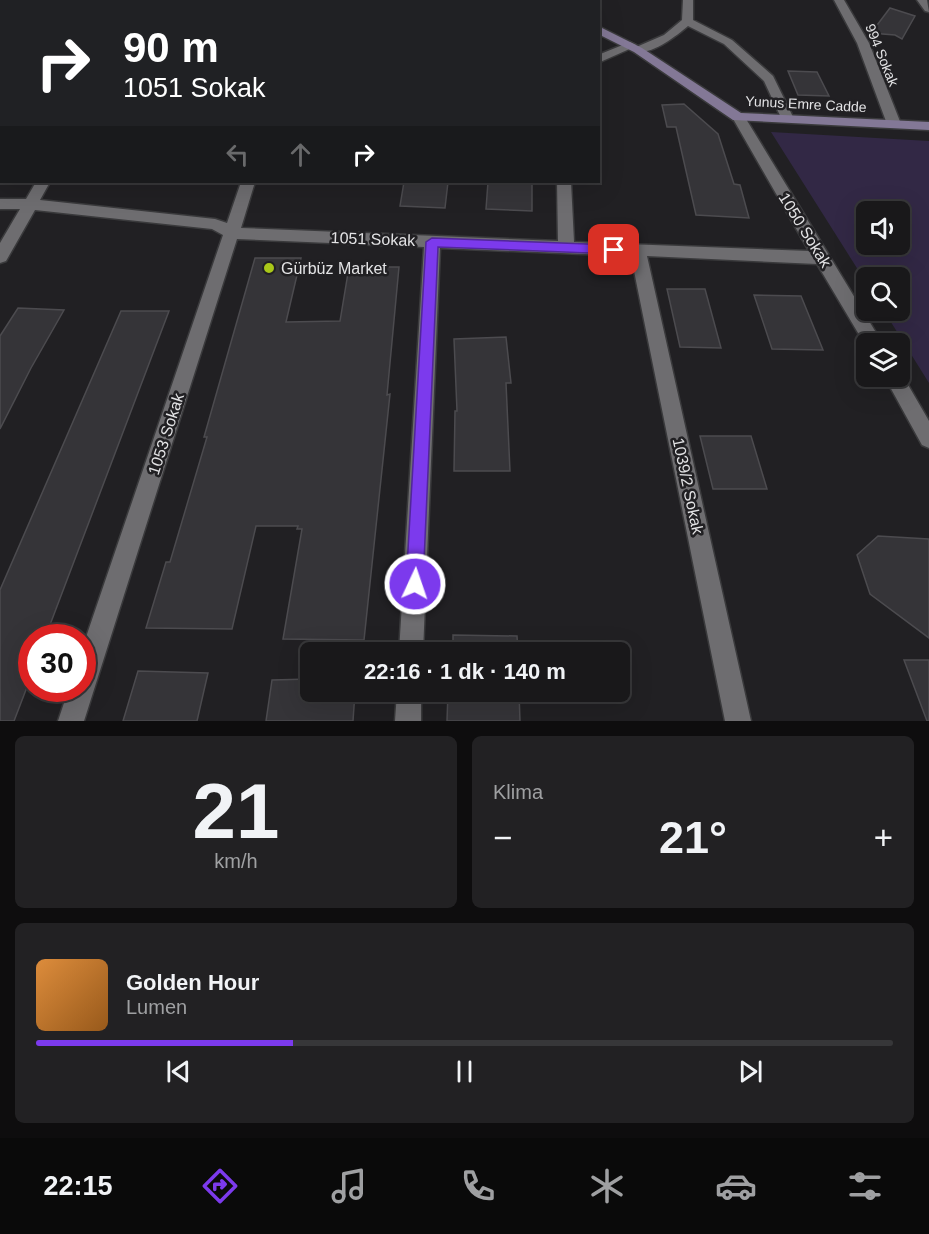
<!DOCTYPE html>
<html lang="tr">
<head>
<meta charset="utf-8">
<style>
  :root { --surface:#19181a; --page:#222123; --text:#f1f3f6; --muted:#9fa0a2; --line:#373739; --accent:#7c3aed }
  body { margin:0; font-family:Helvetica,sans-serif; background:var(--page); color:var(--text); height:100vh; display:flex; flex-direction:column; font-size:22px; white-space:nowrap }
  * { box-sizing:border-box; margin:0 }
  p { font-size:20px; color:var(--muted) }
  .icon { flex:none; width:33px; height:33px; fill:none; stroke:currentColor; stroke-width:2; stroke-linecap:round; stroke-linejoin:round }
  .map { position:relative; height:721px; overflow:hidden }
  .details { display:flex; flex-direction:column; gap:15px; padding:15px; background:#0e0d0e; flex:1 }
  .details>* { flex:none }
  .banner { position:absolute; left:0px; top:0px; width:600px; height:183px; box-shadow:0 6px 24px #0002,0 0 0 2px var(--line); background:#202124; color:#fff; overflow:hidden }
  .tools { position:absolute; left:856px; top:201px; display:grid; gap:12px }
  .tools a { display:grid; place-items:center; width:54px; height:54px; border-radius:9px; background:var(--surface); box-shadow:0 6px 24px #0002,0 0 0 2px var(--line); font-size:30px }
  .speed { position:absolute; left:18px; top:624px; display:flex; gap:12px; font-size:30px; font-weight:700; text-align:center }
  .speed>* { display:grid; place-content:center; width:78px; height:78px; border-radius:50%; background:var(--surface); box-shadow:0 6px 24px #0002,0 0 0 2px var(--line); line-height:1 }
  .speed .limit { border:9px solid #d22; background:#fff; color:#111 }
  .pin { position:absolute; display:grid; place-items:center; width:51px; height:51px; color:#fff; margin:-26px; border-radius:12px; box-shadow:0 3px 9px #0006 }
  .me { position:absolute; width:66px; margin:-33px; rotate:3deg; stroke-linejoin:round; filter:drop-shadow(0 0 4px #0008) }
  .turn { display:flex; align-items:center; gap:21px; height:126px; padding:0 24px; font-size:27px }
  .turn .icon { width:78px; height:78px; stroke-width:2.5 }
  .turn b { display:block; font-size:42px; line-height:51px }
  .lanes { display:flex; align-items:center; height:57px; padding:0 24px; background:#0003; justify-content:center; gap:30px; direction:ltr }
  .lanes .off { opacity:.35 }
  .big { font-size:45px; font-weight:700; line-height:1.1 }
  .details .tile { flex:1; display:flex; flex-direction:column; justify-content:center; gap:9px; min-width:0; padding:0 21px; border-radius:9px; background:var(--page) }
  .details .dial { align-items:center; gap:0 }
  .dial b { font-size:78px; line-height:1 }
  .song { display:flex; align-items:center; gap:18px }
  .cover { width:72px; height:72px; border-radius:9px; background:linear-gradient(135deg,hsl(30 70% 55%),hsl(30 70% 35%)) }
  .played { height:6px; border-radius:3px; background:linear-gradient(90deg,var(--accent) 30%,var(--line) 30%) }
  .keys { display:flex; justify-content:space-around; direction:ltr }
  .heat { display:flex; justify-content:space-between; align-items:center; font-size:33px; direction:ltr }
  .details .tiles { flex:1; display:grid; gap:15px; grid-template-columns:1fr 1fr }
  .tile:last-child { grid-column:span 2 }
  .trip { position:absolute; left:300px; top:642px; width:330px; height:60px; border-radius:9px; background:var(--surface); box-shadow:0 6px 24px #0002,0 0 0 2px var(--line); font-weight:700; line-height:60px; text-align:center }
  .menu { display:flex; height:96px; justify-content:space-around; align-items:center; background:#0a0a0a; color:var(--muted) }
  .menu .icon { width:42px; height:42px }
  .menu .on { color:var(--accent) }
  .menu b { font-size:27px; color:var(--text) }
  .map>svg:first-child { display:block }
  .green { fill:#322845; fill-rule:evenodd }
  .building { fill:#353438; stroke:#4c4b4f; stroke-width:1.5 }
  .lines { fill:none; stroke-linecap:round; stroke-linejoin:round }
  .street-casing { stroke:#3a3a3c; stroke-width:3 }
  .secondary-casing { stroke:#3a3a3c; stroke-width:3 }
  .street { fill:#6e6d70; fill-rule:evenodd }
  .secondary { fill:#837896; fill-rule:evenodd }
  .route { fill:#7c3aed; stroke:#51269a; stroke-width:1.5 }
  .poi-dot { fill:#a9c719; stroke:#212023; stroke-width:2 }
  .labels { text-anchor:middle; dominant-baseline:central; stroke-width:5; stroke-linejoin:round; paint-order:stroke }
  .far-street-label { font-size:14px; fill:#e3e3e5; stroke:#212023 }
  .street-label { font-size:16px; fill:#e3e3e5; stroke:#212023 }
  .poi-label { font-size:16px; fill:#e3e3e5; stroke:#212023; text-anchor:start }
</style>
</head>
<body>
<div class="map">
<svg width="929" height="721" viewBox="0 0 929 721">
  <rect width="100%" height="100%" fill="#212023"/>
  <path class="green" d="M771,132L929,141V383L884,311L900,310V278H867V284ZM867,212H900V244H867Z"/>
  <path class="building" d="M890,8L915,16L902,39L895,35L871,33Z
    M788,71L817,72L829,96L798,95Z
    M684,104L718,134L734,184L740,185L749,218L696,215L676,127H667L662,105Z
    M404,182H448L445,208L400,206Z
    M488,182H532V211L486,209Z
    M255,258H301L286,322L340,321L349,267H399L387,395L390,394L364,640L283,639L302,529H297L298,526H256L232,629L146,628L166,562H170L207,437H204Z
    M667,289H705L721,348L680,347Z
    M754,295L801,296L823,350L772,349Z
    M18,308L64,310L31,368L0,429V336Z
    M121,311H169L45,638H32V674L14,721H0V590Z
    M506,337L511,383H506L510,471H454L455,411H457L454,339Z
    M700,436H751L767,489H713Z
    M878,536L929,539V638L870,594L857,555Z
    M453,635L517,636L518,652H453Z
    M904,660H929V721H927Z
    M138,671L208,673L197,721H123Z
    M310,679V692H355L353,721H266L272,680Z
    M448,692H519L520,721H447Z"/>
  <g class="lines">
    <defs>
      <path id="street" d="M138,0H148L137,2Z
        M302,0H312L301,2Z
        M537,0H547V2H537Z
        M683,0H693V20L732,40L773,76L794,119L793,122H783L764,81L724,44L688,26C675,37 652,55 634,52V48L664,35L682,20Z
        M834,0H844L869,43L901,124L899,127L894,128L887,124L857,43Z
        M917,0H927L929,12L925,11Z
        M0,30H2V37H0Z
        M630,42L636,45L634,47L598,63V55Z
        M738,113L743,114L883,344H867V348L817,264L647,256L751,721H725L631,256L440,248L423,652H399L424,247L237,239L84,721H58L69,688H82V649L223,235L212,229L35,210L6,261L0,263V243L20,209H0V199H26L36,182H50L40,200L215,219L227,223L241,182H255L241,228L558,241L557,182H571L574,242L809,251L732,117Z
        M900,371L929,421V448L922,445L884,376H900Z
        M397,692H421V721H395Z"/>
      <path id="secondary" d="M515,0H530L531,2H516Z
        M598,26L642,48L741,113L929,122V130L733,120L634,52L598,34Z"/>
    </defs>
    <use href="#street" class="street-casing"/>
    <use href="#secondary" class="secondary-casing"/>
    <use href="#street" class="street"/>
    <use href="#secondary" class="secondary"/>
  </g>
  <path class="route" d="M432,238L614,245L620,250L614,254L438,247L423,584L421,590L415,593L409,590L406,584L426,242Z"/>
  <circle class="poi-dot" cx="269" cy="268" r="6"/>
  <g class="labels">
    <g class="far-street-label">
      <text transform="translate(882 55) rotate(68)">994 Sokak</text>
      <text transform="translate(806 104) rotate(3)">Yunus Emre Cadde</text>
    </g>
    <g class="street-label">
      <text transform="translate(805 230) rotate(58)">1050 Sokak</text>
      <text transform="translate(373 239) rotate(2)">1051 Sokak</text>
      <text transform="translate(166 434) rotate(-72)">1053 Sokak</text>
      <text transform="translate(688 486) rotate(78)">1039/2 Sokak</text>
    </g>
    <g class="poi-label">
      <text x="281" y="268">Gürbüz Market</text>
    </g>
  </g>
</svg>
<div class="tools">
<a><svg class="icon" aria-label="sound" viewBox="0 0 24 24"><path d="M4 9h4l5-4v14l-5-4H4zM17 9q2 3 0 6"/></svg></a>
<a><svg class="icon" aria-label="search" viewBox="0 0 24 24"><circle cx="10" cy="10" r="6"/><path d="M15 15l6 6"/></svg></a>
<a><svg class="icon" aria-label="layers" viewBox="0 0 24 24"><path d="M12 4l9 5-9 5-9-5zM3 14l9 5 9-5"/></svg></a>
</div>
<div class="speed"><div class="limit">30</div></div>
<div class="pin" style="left:614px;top:250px;background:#d93025"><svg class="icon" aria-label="arrive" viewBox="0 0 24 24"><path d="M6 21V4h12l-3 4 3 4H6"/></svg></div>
<svg class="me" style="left:415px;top:584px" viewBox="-20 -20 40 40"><circle r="17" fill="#7c3aed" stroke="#fff" stroke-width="3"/><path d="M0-11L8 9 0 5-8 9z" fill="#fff"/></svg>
<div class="trip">22:16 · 1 dk · 140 m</div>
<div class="banner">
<div class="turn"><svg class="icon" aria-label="right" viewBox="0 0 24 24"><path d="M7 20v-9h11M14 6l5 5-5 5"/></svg><div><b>90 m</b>1051 Sokak</div></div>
<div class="lanes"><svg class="icon off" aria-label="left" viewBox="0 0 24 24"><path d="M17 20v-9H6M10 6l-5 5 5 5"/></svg><svg class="icon off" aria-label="ahead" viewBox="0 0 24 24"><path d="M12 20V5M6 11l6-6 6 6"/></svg><svg class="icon" aria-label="right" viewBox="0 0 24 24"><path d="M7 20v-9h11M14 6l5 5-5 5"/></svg></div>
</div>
</div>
<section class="details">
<div class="tiles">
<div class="tile dial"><b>21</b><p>km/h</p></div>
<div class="tile"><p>Klima</p>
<div class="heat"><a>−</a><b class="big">21°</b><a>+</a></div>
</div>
<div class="tile">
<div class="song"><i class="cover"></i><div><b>Golden Hour</b><p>Lumen</p></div></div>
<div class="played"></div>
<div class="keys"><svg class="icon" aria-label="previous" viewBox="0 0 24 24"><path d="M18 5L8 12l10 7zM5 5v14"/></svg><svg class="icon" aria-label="pause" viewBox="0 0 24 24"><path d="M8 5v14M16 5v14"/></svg><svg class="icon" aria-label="next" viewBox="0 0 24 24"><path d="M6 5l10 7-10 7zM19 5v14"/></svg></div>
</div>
</div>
</section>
<nav class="menu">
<b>22:15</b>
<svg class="icon on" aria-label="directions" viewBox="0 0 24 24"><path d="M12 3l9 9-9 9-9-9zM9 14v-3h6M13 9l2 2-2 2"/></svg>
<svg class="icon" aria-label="music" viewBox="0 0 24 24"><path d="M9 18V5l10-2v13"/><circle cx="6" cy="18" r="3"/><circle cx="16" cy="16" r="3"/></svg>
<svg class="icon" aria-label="phone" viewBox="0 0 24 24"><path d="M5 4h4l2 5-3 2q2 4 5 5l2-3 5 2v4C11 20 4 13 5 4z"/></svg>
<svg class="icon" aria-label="climate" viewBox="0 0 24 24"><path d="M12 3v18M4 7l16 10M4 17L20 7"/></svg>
<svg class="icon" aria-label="car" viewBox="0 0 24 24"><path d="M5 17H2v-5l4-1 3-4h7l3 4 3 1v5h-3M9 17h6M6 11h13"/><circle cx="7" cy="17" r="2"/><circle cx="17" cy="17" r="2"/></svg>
<svg class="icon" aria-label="filters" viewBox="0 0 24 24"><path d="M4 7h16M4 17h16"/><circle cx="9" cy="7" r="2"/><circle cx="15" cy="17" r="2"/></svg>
</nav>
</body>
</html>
